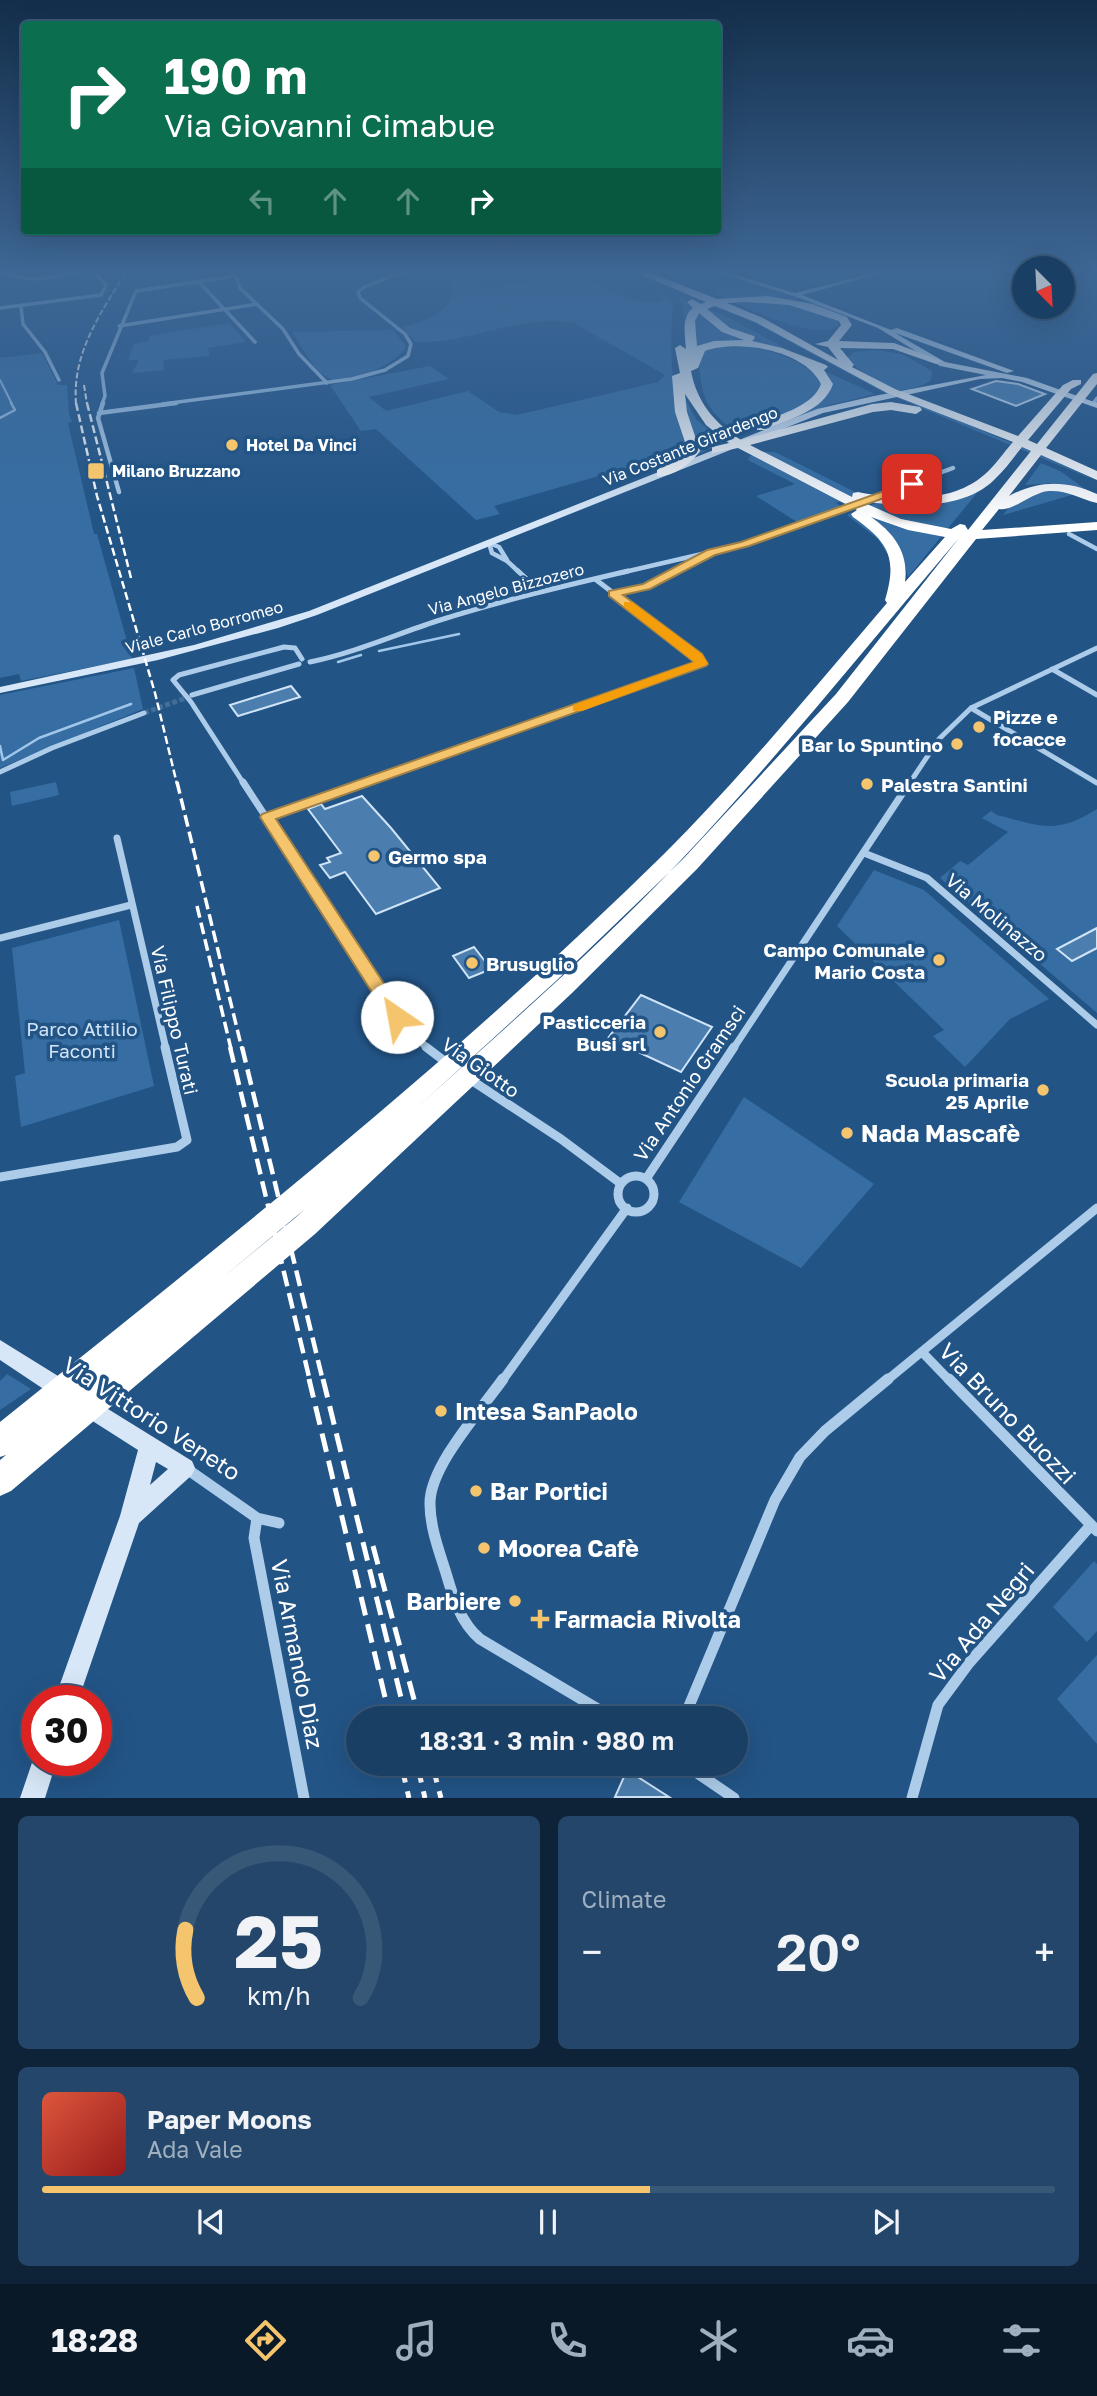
<!DOCTYPE html>
<html lang="en">
<head>
<meta charset="utf-8">
<style>
  :root { --surface:#1a3f64; --page:#23466a; --text:#f1f3f6; --muted:#9fafbf; --line:#385878; --accent:#f5c56e }
  body { margin:0; font-family:"Golos Text",sans-serif; background:var(--page); color:var(--text); height:100vh; display:flex; flex-direction:column; font-size:26px; white-space:nowrap }
  * { box-sizing:border-box; margin:0 }
  p { font-size:23px; color:var(--muted) }
  .icon { flex:none; width:38px; height:38px; fill:none; stroke:currentColor; stroke-width:2; stroke-linecap:round; stroke-linejoin:round }
  .map { position:relative; height:1798px; overflow:hidden }
  .panel { display:flex; flex-direction:column; gap:18px; padding:18px; background:#0e2337; flex:1 }
  .panel>* { flex:none }
  .banner { position:absolute; left:21px; top:21px; width:700px; height:214px; border-radius:7px; box-shadow:0 7px 28px #0002,0 0 0 2px var(--line); background:#0b6e4f; color:#fff; overflow:hidden }
  .needle { width:46px; rotate:156deg }
  .buttons { position:absolute; left:1012px; top:256px; display:grid; gap:14px }
  .buttons a { display:grid; place-items:center; width:63px; height:63px; border-radius:50%; background:var(--surface); box-shadow:0 7px 28px #0002,0 0 0 2px var(--line); font-size:35px }
  .speed { position:absolute; left:21px; top:1685px; display:flex; gap:14px; font-size:35px; font-weight:700; text-align:center }
  .speed>* { display:grid; place-content:center; width:91px; height:91px; border-radius:50%; background:var(--surface); box-shadow:0 7px 28px #0002,0 0 0 2px var(--line); line-height:1 }
  .speed .limit { border:10px solid #d22; background:#fff; color:#111 }
  .pin { position:absolute; display:grid; place-items:center; width:60px; height:60px; color:#fff; margin:-30px; border-radius:14px; box-shadow:0 4px 10px #0006 }
  .me { position:absolute; width:77px; margin:-38px; rotate:327deg; stroke-linejoin:round; filter:drop-shadow(0 0 5px #0008) }
  .turn { display:flex; align-items:center; gap:24px; height:147px; padding:0 28px; font-size:32px }
  .turn .icon { width:91px; height:91px; stroke-width:2.5 }
  .turn b { display:block; font-size:49px; line-height:60px }
  .lanes { display:flex; align-items:center; height:66px; padding:0 28px; background:#0003; justify-content:center; gap:35px; direction:ltr }
  .lanes .off { opacity:.35 }
  .big { font-size:52px; font-weight:600; line-height:1.1 }
  .panel .tile { flex:1; display:flex; flex-direction:column; justify-content:center; gap:10px; min-width:0; padding:0 24px; border-radius:10px; background:var(--page) }
  .panel .dial { align-items:center; gap:0 }
  .dial svg { height:182px; overflow:visible; fill:none; stroke:var(--line); stroke-width:7; stroke-linecap:round; text-anchor:middle }
  .dial text { fill:var(--text); stroke:none }
  .song { display:flex; align-items:center; gap:21px }
  .cover { width:84px; height:84px; border-radius:10px; background:linear-gradient(135deg,hsl(10 70% 55%),hsl(0 70% 35%)) }
  .played { height:7px; border-radius:4px; background:linear-gradient(90deg,var(--accent) 60%,var(--line) 60%) }
  .keys { display:flex; justify-content:space-around; direction:ltr }
  .heat { display:flex; justify-content:space-between; align-items:center; font-size:38px; direction:ltr }
  .panel .tiles { flex:1; display:grid; gap:18px; grid-template-columns:1fr 1fr }
  .tile:last-child { grid-column:span 2 }
  .trip { position:absolute; left:346px; top:1706px; width:402px; height:70px; border-radius:35px; background:var(--surface); box-shadow:0 7px 28px #0002,0 0 0 2px var(--line); font-weight:600; line-height:70px; text-align:center }
  .tabs { display:flex; height:112px; justify-content:space-around; align-items:center; background:#0a1928; color:var(--muted) }
  .tabs .icon { width:49px; height:49px }
  .tabs .selected { color:var(--accent) }
  .tabs b { font-size:32px; color:var(--text) }
  .map>svg:first-child { display:block }
  .green { fill:#366ea3 }
  .lines { fill:none; stroke-linecap:round; stroke-linejoin:round }
  .stream-far1 { stroke:#a0c7ea; stroke-width:2 }
  .stream { stroke:#a0c7ea; stroke-width:2.5 }
  .building { fill:#4b7eae; stroke:#d0e4f7; stroke-width:2 }
  .street-tunnel { stroke:#436e98; stroke-width:5; stroke-dasharray:5 2.5; stroke-linecap:butt }
  .street-far5 { stroke:#accce9; stroke-width:3.5 }
  .street-far4 { stroke:#accce9; stroke-width:4.5 }
  .street-far3 { stroke:#accce9; stroke-width:5 }
  .street-far2 { stroke:#accce9; stroke-width:7 }
  .street-far1 { stroke:#accce9; stroke-width:9 }
  .street { stroke:#accce9; stroke-width:11 }
  .secondary { fill:#d7e7f7; fill-rule:evenodd }
  .highway { fill:#fff; fill-rule:evenodd }
  .rail-far4 { stroke:#fff; stroke-width:2; stroke-dasharray:6 2.5; stroke-linecap:butt }
  .rail-far3 { stroke:#fff; stroke-width:2.5; stroke-dasharray:8 3.5; stroke-linecap:butt }
  .rail-far2 { stroke:#fff; stroke-width:3.5; stroke-dasharray:12 5; stroke-linecap:butt }
  .rail-far1 { stroke:#fff; stroke-width:4.5; stroke-dasharray:16 7; stroke-linecap:butt }
  .rail { stroke:#fff; stroke-width:5; stroke-dasharray:19 9; stroke-linecap:butt }
  .route { fill:#f5c56e; stroke:#9f8048; stroke-width:2 }
  .slow { fill:#f59e0b }
  .poi-dot { fill:#f5c56e; stroke:#225486; stroke-width:2.5 }
  .labels { text-anchor:middle; dominant-baseline:central; stroke-width:7; stroke-linejoin:round; paint-order:stroke }
  .far-poi-label { font-size:16px; font-weight:bold; fill:#fff; stroke:#225486; text-anchor:start }
  .far-street-label { font-size:16px; fill:#fff; stroke:#225486 }
  .poi-label { font-size:19px; font-weight:bold; fill:#fff; stroke:#225486; text-anchor:start }
  .street-label { font-size:19px; fill:#fff; stroke:#225486 }
  .park-label { font-size:19px; fill:#d0e4f7; stroke:#225486 }
  .near-poi-label { font-size:23px; font-weight:bold; fill:#fff; stroke:#225486; text-anchor:start }
  .near-street-label { font-size:23px; fill:#fff; stroke:#225486 }
</style>
</head>
<body>
<div class="map">
<svg width="1097" height="1798" viewBox="0 0 1097 1798">
  <rect width="100%" height="100%" fill="#225486"/>
  <path class="green" d="M439,270H463L487,289L528,282L542,276L540,274L547,273L544,270C580,270 628,308 661,301L663,298L658,290L673,304C669,359 671,393 689,446L687,452L667,465L658,459L494,506L500,514L476,520L376,429L361,431L330,385L430,366L449,379L369,397L386,411L468,391L499,412L517,415L658,382L665,375L574,323C524,312 467,345 415,342L402,327C420,324 463,309 450,283C448,278 442,273 439,270Z
    M626,270H632L743,315L884,390L1046,457L1097,481L883,392L755,323Z
    M821,270H874L819,285L795,277Z
    M732,286C770,287 806,299 838,320L839,325C816,343 737,305 714,292Z
    M681,297L737,335L763,340L731,330L698,304L738,322L802,358L750,343L696,348L693,318L684,317L682,303L678,298Z
    M229,323L246,342L208,348L210,356L163,360L164,370L132,373L139,360H128L134,344L149,341V336Z
    M393,330L406,346C401,362 346,387 330,379C313,371 302,346 292,332Z
    M745,345C774,352 801,358 822,381V391L803,405L740,435C705,410 700,397 699,354L706,347Z
    M875,350L902,354L932,371L931,380C924,386 909,390 899,390C887,389 854,368 847,358L854,352Z
    M42,353L58,385H67L69,414L72,422L68,423L94,534H97L132,659L21,681L19,674L0,678V358Z
    M820,369L875,394L826,406L778,425L828,395L830,389Z
    M685,398L696,419L724,442L692,457Z
    M766,452H775L859,494L836,503L842,507L797,522L756,496L795,484L748,460L750,456Z
    M1041,463L1060,471L1085,489L1055,483L1025,485Z
    M981,488L908,577L905,566L879,534L888,555L878,539L847,515L878,502L902,503Z
    M1031,489L1082,492L1003,515L1019,494Z
    M134,668L143,709L0,768V695Z
    M56,782L59,795L12,806L10,792Z
    M1097,809V1013L940,878L960,861L968,865L1008,832L982,818L991,811L997,815C1041,826 1056,835 1097,809Z
    M874,870L924,890L1049,999L1010,1019L965,1067L933,1036L944,1030L837,926Z
    M119,920L154,1086L21,1127L15,1076L25,1073L12,948Z
    M744,1097L874,1184L801,1268L679,1202Z
    M7,1374L31,1389L0,1410V1381Z
    M1094,1561L1097,1564V1631L1087,1642L1053,1607Z
    M1097,1655V1744L1057,1699Z"/>
  <g class="lines">
    <path class="stream-far1" d="M0,380L12,404"/>
    <path class="stream" d="M0,418L15,410L11,403
      M379,651L459,634
      M338,662L361,655
      M0,746L3,760L39,738L131,704"/>
  </g>
  <path class="building" d="M996,381L1018,384L1045,394L1016,406L972,389Z
    M291,686L300,697L238,716L230,705Z
    M362,796L391,828L440,888L376,914L345,872L330,878L320,865L330,862L327,858L341,853L308,809L321,804L325,809Z
    M1097,928V948L1072,961L1057,949Z
    M474,947L491,969L469,978L453,956Z
    M641,995L712,1027L681,1072L608,1038Z
    M627,1770L669,1797H615Z"/>
  <g class="lines">
    <path class="street-tunnel" d="M144,713L191,696"/>
    <path class="street-far5" d="M1,270C27,287 61,275 90,270
      M229,270L236,276L240,288L283,329L299,354L327,383
      M320,272L337,270
      M199,282L255,342
      M21,307L23,324L45,352L59,380
      M0,308L101,295L106,285L92,270
      M119,326L257,304
      M1097,398L1094,402L1097,404
      M102,404L105,396L102,373L136,291L236,276
      M163,404L352,379L385,370L408,356L411,344L405,334L360,298L358,292L364,287L408,270"/>
    <path class="street-far4" d="M103,403L98,418L119,492
      M99,413L176,403
      M1069,534L1097,549
      M489,543L492,553L507,561L520,573
      M489,543L499,547L507,560
      M620,573L745,544L953,468
      M674,573L705,557"/>
    <path class="street-far3" d="M518,571L540,591
      M613,593L646,587L678,571
      M310,662C354,653 394,635 437,621C500,601 564,586 628,571
      M1052,669L1097,695
      M192,695L299,664
      M971,708L1097,783
      M0,772L52,748L144,713
      M244,784L191,702L173,680L179,675L284,647L295,648L302,659
      M362,784L701,664L697,657L595,579
      M909,784L939,739L971,708L1097,648"/>
    <path class="street-far2" d="M243,782L397,1017L428,1049
      M267,817L367,782
      M117,838L166,1049
      M864,853L927,878L1097,1025
      M0,938L131,905
      M733,1049L910,782"/>
    <path class="street-far1" d="M426,1047L447,1063
      M468,1078L561,1139L620,1183
      M618 1194a18 18 0 1 1 36 0a18 18 0 1 1-36 0Z
      M0,1177L177,1147L187,1140L165,1047
      M646,1179L734,1047
      M922,1352L950,1381
      M502,1381L627,1208
      M886,1381L1097,1208"/>
    <path class="street" d="M503,1379C481,1410 429,1467 430,1504C430,1527 439,1551 446,1573C453,1597 460,1622 480,1639L613,1718
      M949,1379L1097,1531
      M187,1469L257,1518L279,1523
      M257,1518L254,1538L304,1798
      M684,1718L775,1500L800,1457L825,1431L888,1379
      M684,1764L734,1798
      M912,1798L938,1705L969,1663L1091,1525"/>
    <path class="secondary" d="M711,270H719L795,293L885,270H894L802,295L891,330L897,328L1014,371L1007,373L895,333L945,362L1027,378L1097,403V408L1022,382L1002,378L980,379L823,413L317,615L278,628L158,660L0,693V687L194,645L309,611L817,409L874,396L986,375L940,366L878,328L802,299Z
      M0,1340L71,1384L74,1391L71,1398L64,1401L57,1398L0,1360Z
      M87,1396L192,1461L195,1468L192,1475L139,1523L78,1701H54L120,1516L138,1450L80,1413L77,1406L80,1399ZM156,1462L168,1469L150,1485Z
      M36,1751L37,1760H57L45,1798H20Z"/>
    <path class="highway" d="M630,270H643L717,299L768,296L813,304L847,317L852,325L839,341L894,343L942,361L936,364L893,349L840,348L854,365L852,367L895,389L1018,436L1063,385L1073,380H1081V384L1071,389L1028,440L1037,444L1093,374L1097,373V384L1046,448L1097,471V480L1041,455L1009,496C1038,480 1067,480 1097,494V503C1080,499 1067,490 1049,491C1032,492 1013,512 999,509L982,530L1097,522V530L976,539L848,702L697,869L572,993L315,1234L11,1491L0,1496V1460L6,1455L0,1457V1422C227,1240 457,1058 665,853C744,774 815,687 887,603L885,600C898,557 888,542 853,517L851,514L857,510L738,448L712,453V447L729,443L706,425L685,394L687,412L700,451C692,463 672,478 657,476V470L688,451L675,412L672,376L680,373L675,348L680,345L686,349C685,335 681,317 693,308L687,302L692,299L701,304L706,302ZM746,302L789,305L839,321L841,325L828,341L815,344L828,347L838,360L763,318L727,303ZM715,306L755,322L887,393L1013,442C1003,453 995,466 984,475C951,504 897,500 858,492L853,493L852,497L750,445L873,412L891,410L916,414L922,410L920,407L891,402L872,404L741,440C714,423 697,402 691,371L698,368L705,351C738,339 805,350 821,384C813,407 777,415 757,424V430H765C789,419 824,411 833,384L824,370L828,367L826,365L782,348L752,341L755,338L754,336L730,328L707,309ZM699,313L722,332L744,340L714,341L697,346L695,321ZM1022,447L1031,451L968,530L965,525L960,524L951,529L901,519L858,500C898,508 963,511 994,480C1005,470 1013,458 1022,447ZM871,517L908,530L945,537L905,582C909,553 894,533 871,517ZM959,538L836,694L683,859L556,981L410,1114C501,1031 596,950 681,860C778,757 867,646 959,538ZM305,1209L295,1218L222,1278Z"/>
    <path class="rail-far4" d="M84,385L87,404
      M76,404C72,352 101,313 127,270"/>
    <path class="rail-far3" d="M76,403L97,496L155,693L177,784
      M87,403L131,578"/>
    <path class="rail-far2" d="M177,782L242,1049
      M197,906L231,1049"/>
    <path class="rail-far1" d="M230,1047L310,1381
      M242,1047L323,1381"/>
    <path class="rail" d="M309,1379L390,1718
      M323,1379L406,1718
      M373,1546L419,1718
      M401,1764L409,1798
      M417,1764L425,1798
      M432,1764L441,1798"/>
  </g>
  <linearGradient id="sky" x2="0" y2="1"><stop stop-color="#132e4a"/><stop offset="0.52" stop-color="#3e6795"/><stop offset="1" stop-color="#3e6795" stop-opacity="0"/></linearGradient>
  <rect width="1097" height="521" fill="url(#sky)"/>
  <path class="route" d="M912,481L917,484L915,487L749,546L715,555L650,589L623,595L702,654L708,664L706,666L276,819L406,1017L404,1022H391L260,817L262,814L694,662L609,596V591L643,584L707,550L741,542Z"/>
  <path class="slow" d="M624,602H632L702,654L708,664L582,711H573V705L694,662L624,607Z"/>
  <g class="poi-dot">
    <circle cx="232" cy="445" r="7"/>
    <rect x="87" y="462" width="18" height="18" rx="3.5"/>
    <circle cx="979" cy="727" r="7"/>
    <circle cx="957" cy="744" r="7"/>
    <circle cx="867" cy="784" r="7"/>
    <circle cx="374" cy="856" r="7"/>
    <circle cx="939" cy="960" r="7"/>
    <circle cx="472" cy="963" r="7"/>
    <circle cx="660" cy="1032" r="7"/>
    <circle cx="1043" cy="1090" r="7"/>
    <circle cx="847" cy="1133" r="7"/>
    <circle cx="441" cy="1411" r="7"/>
    <circle cx="476" cy="1491" r="7"/>
    <circle cx="484" cy="1548" r="7"/>
    <circle cx="515" cy="1601" r="7"/>
    <path d="M536.5 1608.5h7v7h7v7h-7v7h-7v-7h-7v-7h7z"/>
  </g>
  <g class="labels">
    <g class="far-poi-label">
      <text x="246" y="445">Hotel Da Vinci</text>
      <text x="112" y="471">Milano Bruzzano</text>
    </g>
    <g class="far-street-label">
      <text transform="translate(690 446) rotate(-22)">Via Costante Girardengo</text>
      <text transform="translate(506 589) rotate(-15)">Via Angelo Bizzozero</text>
      <text transform="translate(204 627) rotate(-15)">Viale Carlo Borromeo</text>
    </g>
    <g class="poi-label">
      <text x="993" y="716">Pizze e<tspan x="993" dy="22">focacce</tspan></text>
      <text x="943" y="744" text-anchor="end">Bar lo Spuntino</text>
      <text x="881" y="784">Palestra Santini</text>
      <text x="388" y="856">Germo spa</text>
      <text x="925" y="949" text-anchor="end">Campo Comunale<tspan x="925" dy="22">Mario Costa</tspan></text>
      <text x="486" y="963">Brusuglio</text>
      <text x="646" y="1021" text-anchor="end">Pasticceria<tspan x="646" dy="22">Busi srl</tspan></text>
      <text x="1029" y="1079" text-anchor="end">Scuola primaria<tspan x="1029" dy="22">25 Aprile</tspan></text>
    </g>
    <g class="street-label">
      <text transform="translate(997 917) rotate(40)">Via Molinazzo</text>
      <text transform="translate(175 1020) rotate(77)">Via Filippo Turati</text>
      <text transform="translate(481 1067) rotate(35)">Via Giotto</text>
      <text transform="translate(689 1083) rotate(-56)">Via Antonio Gramsci</text>
    </g>
    <g class="park-label">
      <text x="82" y="1028">Parco Attilio<tspan x="82" dy="22">Faconti</tspan></text>
    </g>
    <g class="near-poi-label">
      <text x="861" y="1133">Nada Mascafè</text>
      <text x="455" y="1411">Intesa SanPaolo</text>
      <text x="490" y="1491">Bar Portici</text>
      <text x="498" y="1548">Moorea Cafè</text>
      <text x="501" y="1601" text-anchor="end">Barbiere</text>
      <text x="554" y="1619">Farmacia Rivolta</text>
    </g>
    <g class="near-street-label">
      <text transform="translate(1008 1413) rotate(46)">Via Bruno Buozzi</text>
      <text transform="translate(152 1418) rotate(33)">Via Vittorio Veneto</text>
      <text transform="translate(981 1622) rotate(-50)">Via Ada Negri</text>
      <text transform="translate(298 1654) rotate(79)">Via Armando Diaz</text>
    </g>
  </g>
</svg>
<div class="buttons">
<a><svg class="needle" viewBox="-14 -14 28 28"><path d="M0-13l5 13h-10z" fill="#e53935"/><path d="M0 13l5-13h-10z" fill="#9fafbf"/></svg></a>
</div>
<div class="speed"><div class="limit">30</div></div>
<div class="pin" style="left:912px;top:484px;background:#d93025"><svg class="icon" aria-label="arrive" viewBox="0 0 24 24"><path d="M6 21V4h12l-3 4 3 4H6"/></svg></div>
<svg class="me" style="left:397px;top:1017px" viewBox="-20 -20 40 40"><circle r="19" fill="#fff"/><path d="M0-13L10 11 0 6-10 11z" fill="#f5c56e"/></svg>
<div class="trip">18:31 · 3 min · 980 m</div>
<div class="banner">
<div class="turn"><svg class="icon" aria-label="right" viewBox="0 0 24 24"><path d="M7 20v-9h11M14 6l5 5-5 5"/></svg><div><b>190 m</b>Via Giovanni Cimabue</div></div>
<div class="lanes"><svg class="icon off" aria-label="left" viewBox="0 0 24 24"><path d="M17 20v-9H6M10 6l-5 5 5 5"/></svg><svg class="icon off" aria-label="ahead" viewBox="0 0 24 24"><path d="M12 20V5M6 11l6-6 6 6"/></svg><svg class="icon off" aria-label="ahead" viewBox="0 0 24 24"><path d="M12 20V5M6 11l6-6 6 6"/></svg><svg class="icon" aria-label="right" viewBox="0 0 24 24"><path d="M7 20v-9h11M14 6l5 5-5 5"/></svg></div>
</div>
</div>
<section class="panel">
<div class="tiles">
<div class="tile dial"><svg viewBox="0 0 100 80">
<path d="M14 69A42 42 0 1 1 86 69"/>
<path d="M14 69A42 42 0 0 1 9 39" stroke="#f5c56e"/>
<text x="50" y="56" font-size="32" font-weight="700">25</text>
<text x="50" y="72" font-size="11">km/h</text>
</svg></div>
<div class="tile"><p>Climate</p>
<div class="heat"><a>−</a><b class="big">20°</b><a>+</a></div>
</div>
<div class="tile">
<div class="song"><i class="cover"></i><div><b>Paper Moons</b><p>Ada Vale</p></div></div>
<div class="played"></div>
<div class="keys"><svg class="icon" aria-label="previous" viewBox="0 0 24 24"><path d="M18 5L8 12l10 7zM5 5v14"/></svg><svg class="icon" aria-label="pause" viewBox="0 0 24 24"><path d="M8 5v14M16 5v14"/></svg><svg class="icon" aria-label="next" viewBox="0 0 24 24"><path d="M6 5l10 7-10 7zM19 5v14"/></svg></div>
</div>
</div>
</section>
<nav class="tabs">
<b>18:28</b>
<svg class="icon selected" aria-label="directions" viewBox="0 0 24 24"><path d="M12 3l9 9-9 9-9-9zM9 14v-3h6M13 9l2 2-2 2"/></svg>
<svg class="icon" aria-label="music" viewBox="0 0 24 24"><path d="M9 18V5l10-2v13"/><circle cx="6" cy="18" r="3"/><circle cx="16" cy="16" r="3"/></svg>
<svg class="icon" aria-label="phone" viewBox="0 0 24 24"><path d="M5 4h4l2 5-3 2q2 4 5 5l2-3 5 2v4C11 20 4 13 5 4z"/></svg>
<svg class="icon" aria-label="climate" viewBox="0 0 24 24"><path d="M12 3v18M4 7l16 10M4 17L20 7"/></svg>
<svg class="icon" aria-label="car" viewBox="0 0 24 24"><path d="M5 17H2v-5l4-1 3-4h7l3 4 3 1v5h-3M9 17h6M6 11h13"/><circle cx="7" cy="17" r="2"/><circle cx="17" cy="17" r="2"/></svg>
<svg class="icon" aria-label="filters" viewBox="0 0 24 24"><path d="M4 7h16M4 17h16"/><circle cx="9" cy="7" r="2"/><circle cx="15" cy="17" r="2"/></svg>
</nav>
</body>
</html>
